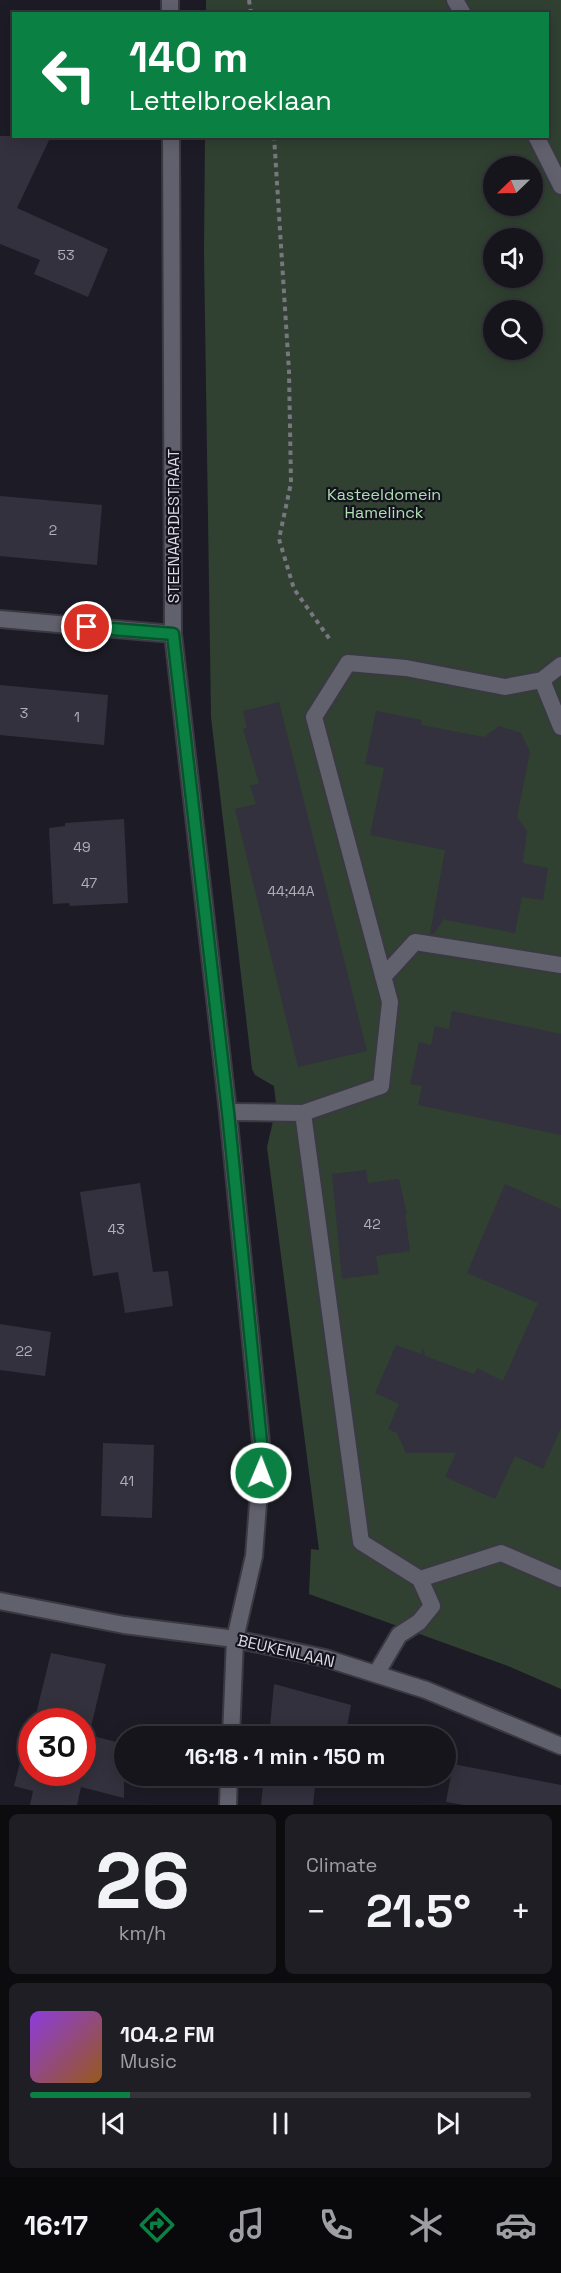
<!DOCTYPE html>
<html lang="en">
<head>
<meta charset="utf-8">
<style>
  :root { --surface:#16151c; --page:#1f1e25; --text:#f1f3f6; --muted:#9e9fa3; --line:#35343b; --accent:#0b8043 }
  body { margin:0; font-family:"Space Grotesk",sans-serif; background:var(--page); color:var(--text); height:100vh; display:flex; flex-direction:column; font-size:22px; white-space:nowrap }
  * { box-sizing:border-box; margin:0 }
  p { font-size:20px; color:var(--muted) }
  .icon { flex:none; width:33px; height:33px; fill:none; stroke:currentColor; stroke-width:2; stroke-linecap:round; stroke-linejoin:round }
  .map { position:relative; height:1805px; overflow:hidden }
  .sheet { display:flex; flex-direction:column; gap:9px; padding:9px; background:#0c0c0f; flex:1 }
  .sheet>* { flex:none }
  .guide { position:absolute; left:12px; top:12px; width:537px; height:126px; border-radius:0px; box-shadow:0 3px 15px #0003,0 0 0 2px var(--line); background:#0b8043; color:#fff; overflow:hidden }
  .needle { width:39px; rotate:247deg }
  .tools { position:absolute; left:483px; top:156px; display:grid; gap:12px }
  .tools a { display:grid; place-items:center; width:60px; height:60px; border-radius:50%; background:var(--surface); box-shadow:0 3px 15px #0003,0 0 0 2px var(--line); font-size:30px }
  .speed { position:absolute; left:18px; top:1708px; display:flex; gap:12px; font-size:30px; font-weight:700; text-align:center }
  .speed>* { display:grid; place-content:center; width:78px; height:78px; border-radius:50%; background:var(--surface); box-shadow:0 3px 15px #0003,0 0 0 2px var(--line); line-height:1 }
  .speed .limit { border:9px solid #d22; background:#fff; color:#111 }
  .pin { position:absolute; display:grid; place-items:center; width:51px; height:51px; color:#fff; margin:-26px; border:3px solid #fff; border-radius:50%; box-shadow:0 2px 6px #0007 }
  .me { position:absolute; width:66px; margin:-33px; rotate:1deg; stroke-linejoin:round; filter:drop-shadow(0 0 4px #0008) }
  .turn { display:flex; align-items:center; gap:21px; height:126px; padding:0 18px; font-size:27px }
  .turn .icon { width:78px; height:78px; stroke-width:2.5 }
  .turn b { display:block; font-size:42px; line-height:51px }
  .big { font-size:45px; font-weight:700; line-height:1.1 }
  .sheet .tile { flex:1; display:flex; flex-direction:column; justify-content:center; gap:9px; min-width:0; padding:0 21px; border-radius:9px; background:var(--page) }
  .sheet .dial { align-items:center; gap:0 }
  .dial b { font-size:78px; line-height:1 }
  .song { display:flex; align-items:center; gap:18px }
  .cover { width:72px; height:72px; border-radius:9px; background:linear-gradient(135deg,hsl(270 70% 55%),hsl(30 70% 35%)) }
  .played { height:6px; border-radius:3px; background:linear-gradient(90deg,var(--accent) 20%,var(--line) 20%) }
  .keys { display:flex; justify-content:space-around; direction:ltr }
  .heat { display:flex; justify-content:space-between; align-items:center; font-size:33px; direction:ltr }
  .sheet .tiles { flex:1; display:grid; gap:9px; grid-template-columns:1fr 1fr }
  .tile:last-child { grid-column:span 2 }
  .trip { position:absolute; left:114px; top:1726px; width:342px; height:60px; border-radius:30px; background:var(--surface); box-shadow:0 3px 15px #0003,0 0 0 2px var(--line); font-weight:700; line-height:60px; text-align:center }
  .tabs { display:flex; height:96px; justify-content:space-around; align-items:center; background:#09080b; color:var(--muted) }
  .tabs .icon { width:42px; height:42px }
  .tabs .on { color:var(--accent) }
  .tabs b { font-size:27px; color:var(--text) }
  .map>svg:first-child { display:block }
  .green { fill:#304131; fill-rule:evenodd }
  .building { fill:#32313d }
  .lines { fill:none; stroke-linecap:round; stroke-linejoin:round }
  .service-casing { stroke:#3a3942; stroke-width:20 }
  .minor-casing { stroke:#3a3942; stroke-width:20 }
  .tertiary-casing { stroke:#3a3942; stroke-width:20 }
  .path { stroke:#787780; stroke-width:4; stroke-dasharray:4.5 4.5; stroke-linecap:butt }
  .service { stroke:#61606d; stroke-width:16 }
  .minor { stroke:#61606d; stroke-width:16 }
  .tertiary { stroke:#61606d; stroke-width:16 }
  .route-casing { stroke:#07532c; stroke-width:15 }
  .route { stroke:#0b8043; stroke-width:10 }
  .labels { text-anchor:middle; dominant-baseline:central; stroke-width:4.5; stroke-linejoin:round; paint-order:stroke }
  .number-label { font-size:14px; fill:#b1b0b9 }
  .park-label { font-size:16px; fill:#ade0b0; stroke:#14131d }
  .street-label { font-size:16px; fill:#dbdae2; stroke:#14131d }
</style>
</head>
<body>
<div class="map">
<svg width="561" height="1805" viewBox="0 0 561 1805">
  <rect width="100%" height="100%" fill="#1d1c26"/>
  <path class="green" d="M206,0H561V1689L508,1666L309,1594L311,1549L319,1550L267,1147L273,1121L278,1122L274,1086L255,1075L252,1069L211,717L204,252L205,137L548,136V14H206ZM494,166H532V206H494ZM494,238H532V278H494ZM494,310H532V350H494Z"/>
  <path class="building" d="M0,136H51L17,208L108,249L88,297L34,274L40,260L0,244Z
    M0,496L102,505L97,565L0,556Z
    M0,685L108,695L104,745L0,735Z
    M279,702L367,1051L298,1067L235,809L256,804L250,786L259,783L243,729L247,728L243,711Z
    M376,711L422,720L421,725L484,737L499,726L521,733L530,752L517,817L527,831L523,863L548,868L543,900L522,897L515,933L445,920L446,916L434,934H430L445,850L370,835L384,768L365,764Z
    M124,819L128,903L70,906L69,903L53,904L49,828L65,826V823Z
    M452,1011L561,1034V1135L418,1105L422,1086L410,1084L419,1042L431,1045L435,1026L449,1029Z
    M366,1170L368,1183L399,1179L407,1214H405L410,1251L376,1256L379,1274L342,1279L332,1174Z
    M140,1183L153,1272L168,1271L173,1306L125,1313L118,1272L93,1276L80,1192Z
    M505,1184L561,1209V1428L543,1469L515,1456L495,1499L445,1477L456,1453H406L397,1433L388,1429L399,1404L375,1393L396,1345L421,1354L423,1348L425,1356L474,1374L477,1368L503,1381L538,1303L467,1273Z
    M0,1324L51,1332L45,1376L0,1370Z
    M103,1443L154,1445L152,1518L101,1516Z
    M51,1653L106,1664L89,1735L124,1744V1798L81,1787L77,1805H30L33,1791L14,1786L29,1727L32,1728V1773H82V1722H34Z
    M274,1684L351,1705L345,1737H269Z
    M453,1764L561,1785V1805H464L446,1802Z
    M264,1776H316L313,1805H261Z"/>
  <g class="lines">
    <defs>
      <path id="service" d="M455,0L463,14
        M536,136L561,186
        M561,665L542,680L561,727
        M383,977L415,942L561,965
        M228,1112L303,1113L381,1086L390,1002L314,717L348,663L406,668L505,687L542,680
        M303,1113L361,1542L420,1579L432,1606L419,1622L399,1635L376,1674
        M420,1579L501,1553L561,1579"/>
      <path id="minor" d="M170,0V14
        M171,136L173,634L228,1112L262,1452L254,1556L235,1639
        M0,619L173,634"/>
      <path id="tertiary" d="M0,1601L124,1625L235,1639L325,1658L426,1690L561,1746
        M231,1737L235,1639
        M228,1805L229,1776"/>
    </defs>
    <use href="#service" class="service-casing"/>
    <use href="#minor" class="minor-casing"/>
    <use href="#tertiary" class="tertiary-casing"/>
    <path class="path" d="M249,0L251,14
      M274,136L289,371L291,483L279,539L294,589L331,641"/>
    <use href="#service" class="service"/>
    <use href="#minor" class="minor"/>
    <use href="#tertiary" class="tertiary"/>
  </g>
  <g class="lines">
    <defs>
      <path id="route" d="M87,627L173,634L228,1112L262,1452L261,1473"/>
    </defs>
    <use href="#route" class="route-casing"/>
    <use href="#route" class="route"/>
  </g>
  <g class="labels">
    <g class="number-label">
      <text x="66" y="255">53</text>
      <text x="53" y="530">2</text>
      <text x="24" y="713">3</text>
      <text x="77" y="717">1</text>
      <text x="82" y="847">49</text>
      <text x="89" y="883">47</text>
      <text x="291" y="891">44;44A</text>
      <text x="372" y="1224">42</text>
      <text x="116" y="1229">43</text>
      <text x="24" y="1351">22</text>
      <text x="127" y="1481">41</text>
    </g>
    <g class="park-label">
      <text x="384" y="494">Kasteeldomein<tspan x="384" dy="18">Hamelinck</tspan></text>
    </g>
    <g class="street-label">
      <text transform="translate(173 526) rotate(-90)">STEENAARDESTRAAT</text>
      <text transform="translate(286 1651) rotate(13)">BEUKENLAAN</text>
    </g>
  </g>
</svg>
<div class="tools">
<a><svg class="needle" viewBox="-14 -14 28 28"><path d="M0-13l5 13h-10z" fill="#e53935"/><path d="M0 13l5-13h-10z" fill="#9e9fa3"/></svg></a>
<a><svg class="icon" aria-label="sound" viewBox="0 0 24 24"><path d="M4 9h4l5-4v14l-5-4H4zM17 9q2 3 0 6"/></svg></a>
<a><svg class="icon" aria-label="search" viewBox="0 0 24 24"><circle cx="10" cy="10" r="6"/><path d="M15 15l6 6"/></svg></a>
</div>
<div class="speed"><div class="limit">30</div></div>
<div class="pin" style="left:87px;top:627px;background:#d93025"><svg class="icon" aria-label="arrive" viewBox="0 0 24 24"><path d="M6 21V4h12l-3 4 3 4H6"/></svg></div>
<svg class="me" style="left:261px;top:1473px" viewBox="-20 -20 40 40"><circle r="17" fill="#0b8043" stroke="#fff" stroke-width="3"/><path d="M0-11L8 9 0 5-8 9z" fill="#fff"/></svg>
<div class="trip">16:18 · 1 min · 150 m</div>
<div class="guide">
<div class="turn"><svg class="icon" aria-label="left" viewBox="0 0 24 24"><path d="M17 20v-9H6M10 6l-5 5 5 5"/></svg><div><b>140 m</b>Lettelbroeklaan</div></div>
</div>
</div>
<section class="sheet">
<div class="tiles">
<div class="tile dial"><b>26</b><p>km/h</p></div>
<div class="tile"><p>Climate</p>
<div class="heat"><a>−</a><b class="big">21.5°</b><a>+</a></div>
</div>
<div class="tile">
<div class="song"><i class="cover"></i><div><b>104.2 FM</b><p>Music</p></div></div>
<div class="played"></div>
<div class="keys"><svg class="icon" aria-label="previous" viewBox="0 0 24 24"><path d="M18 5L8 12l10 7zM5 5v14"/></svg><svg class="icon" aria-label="pause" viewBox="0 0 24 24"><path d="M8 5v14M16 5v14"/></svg><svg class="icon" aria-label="next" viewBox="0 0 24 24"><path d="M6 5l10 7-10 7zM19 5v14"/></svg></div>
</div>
</div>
</section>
<nav class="tabs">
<b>16:17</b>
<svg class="icon on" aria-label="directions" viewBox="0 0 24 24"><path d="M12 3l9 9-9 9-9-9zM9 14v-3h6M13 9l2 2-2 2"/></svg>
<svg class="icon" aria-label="music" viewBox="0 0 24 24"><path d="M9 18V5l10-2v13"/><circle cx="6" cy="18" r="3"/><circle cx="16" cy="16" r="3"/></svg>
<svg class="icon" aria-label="phone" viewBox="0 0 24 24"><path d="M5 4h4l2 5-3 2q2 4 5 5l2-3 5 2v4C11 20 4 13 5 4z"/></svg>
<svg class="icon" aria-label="climate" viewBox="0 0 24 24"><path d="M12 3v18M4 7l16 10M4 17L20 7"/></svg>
<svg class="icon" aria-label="car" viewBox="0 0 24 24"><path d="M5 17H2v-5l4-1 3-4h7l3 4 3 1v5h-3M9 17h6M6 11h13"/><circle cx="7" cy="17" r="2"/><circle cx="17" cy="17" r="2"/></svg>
</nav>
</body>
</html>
